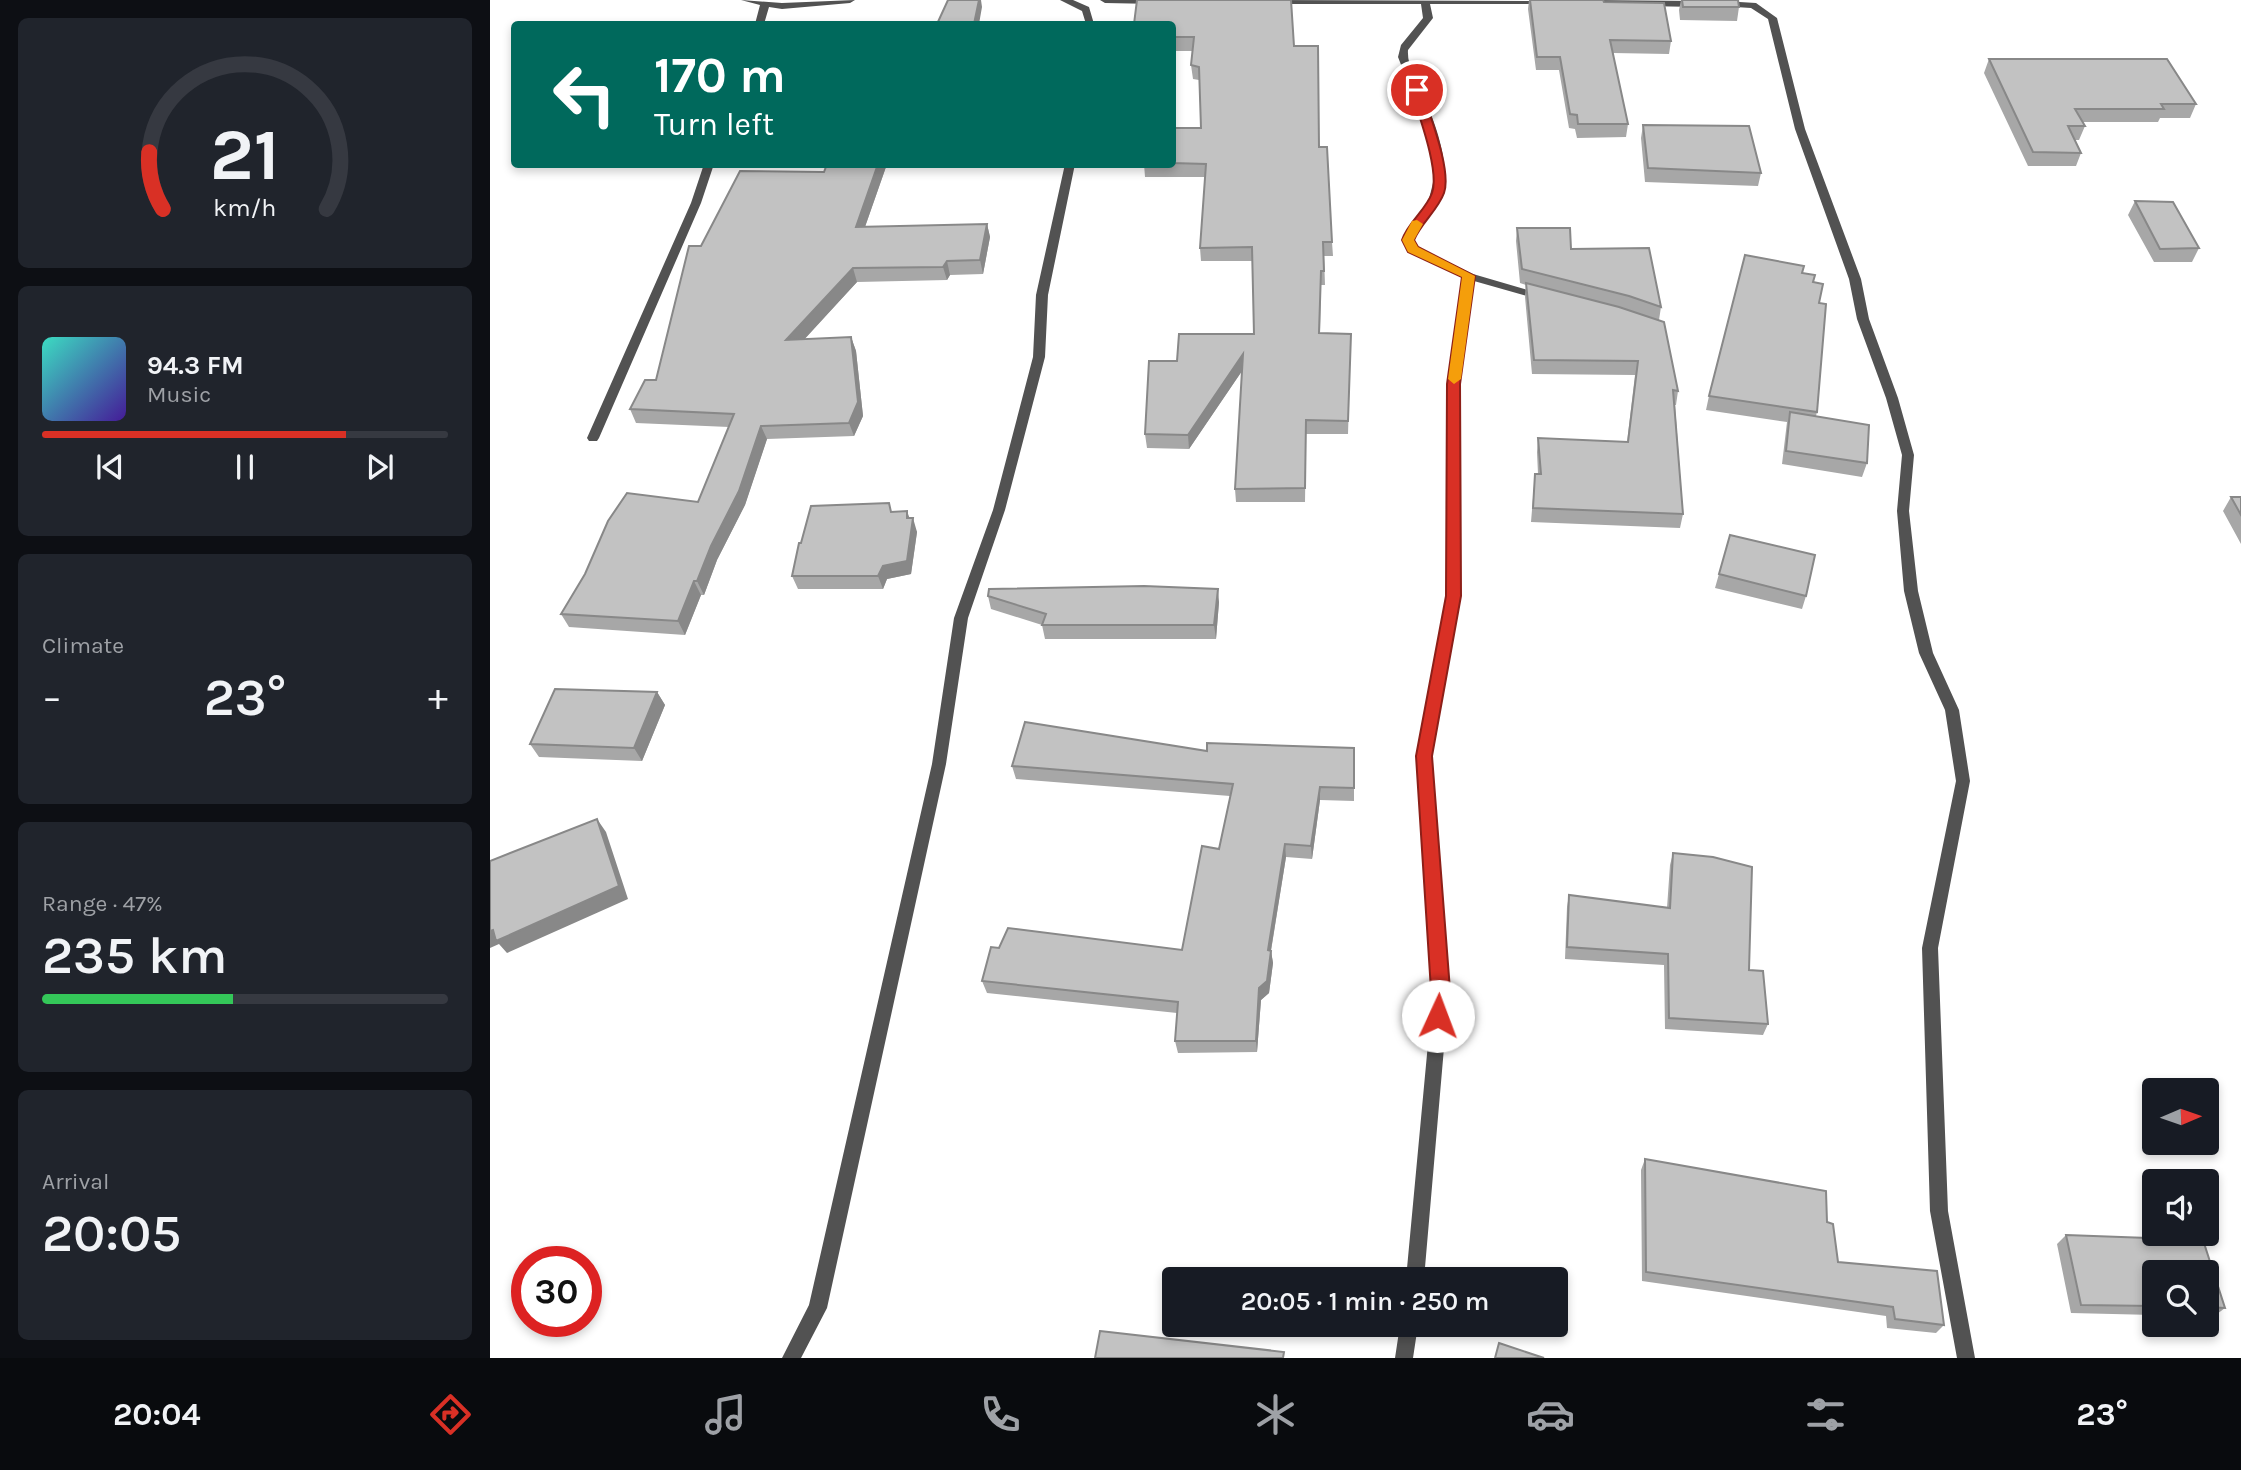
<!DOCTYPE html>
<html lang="en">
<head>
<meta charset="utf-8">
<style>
  :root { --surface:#171b24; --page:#20242c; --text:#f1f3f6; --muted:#9ea1a6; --line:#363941; --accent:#d93025 }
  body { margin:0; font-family:Karla,sans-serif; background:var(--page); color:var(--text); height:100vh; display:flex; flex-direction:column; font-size:26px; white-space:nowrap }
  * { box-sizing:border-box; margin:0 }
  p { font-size:23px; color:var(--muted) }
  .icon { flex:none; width:38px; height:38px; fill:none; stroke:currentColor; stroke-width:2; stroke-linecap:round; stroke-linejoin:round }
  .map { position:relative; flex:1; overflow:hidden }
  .side { display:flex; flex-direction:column; gap:18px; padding:18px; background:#0d0f14; width:490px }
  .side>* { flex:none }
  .guide { position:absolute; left:21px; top:21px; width:665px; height:147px; border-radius:7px; box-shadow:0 4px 10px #0003; background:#00695c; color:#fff; overflow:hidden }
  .needle { width:46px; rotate:88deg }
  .controls { position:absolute; left:1652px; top:1078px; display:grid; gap:14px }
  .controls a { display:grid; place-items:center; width:77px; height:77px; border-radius:7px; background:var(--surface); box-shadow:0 4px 10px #0003; font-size:35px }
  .speed { position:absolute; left:21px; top:1246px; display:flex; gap:14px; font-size:35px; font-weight:700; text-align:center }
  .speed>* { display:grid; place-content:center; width:91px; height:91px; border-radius:50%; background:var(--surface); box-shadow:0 4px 10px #0003; line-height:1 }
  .speed .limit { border:10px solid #d22; background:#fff; color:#111 }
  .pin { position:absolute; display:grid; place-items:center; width:60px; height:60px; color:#fff; margin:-30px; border:4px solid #fff; border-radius:50%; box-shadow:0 2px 7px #0007 }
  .me { position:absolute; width:77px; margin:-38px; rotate:2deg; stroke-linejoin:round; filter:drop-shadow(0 0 5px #0008) }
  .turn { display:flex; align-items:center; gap:24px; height:147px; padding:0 28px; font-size:32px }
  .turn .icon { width:91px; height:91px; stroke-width:2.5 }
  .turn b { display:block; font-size:49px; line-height:60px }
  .big { font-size:52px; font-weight:600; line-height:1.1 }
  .side .widget { flex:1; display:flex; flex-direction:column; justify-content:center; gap:10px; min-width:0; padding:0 24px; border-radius:10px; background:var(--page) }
  .side .dial { align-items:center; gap:0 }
  .dial svg { height:182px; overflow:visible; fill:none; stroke:var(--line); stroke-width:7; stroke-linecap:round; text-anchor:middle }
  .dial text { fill:var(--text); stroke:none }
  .song { display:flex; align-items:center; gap:21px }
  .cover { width:84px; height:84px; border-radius:10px; background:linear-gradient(135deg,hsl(170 70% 55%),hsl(260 70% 35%)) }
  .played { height:7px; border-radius:4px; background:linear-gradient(90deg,var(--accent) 75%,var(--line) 75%) }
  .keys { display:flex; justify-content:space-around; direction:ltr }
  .heat { display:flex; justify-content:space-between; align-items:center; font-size:38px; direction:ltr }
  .charge { height:10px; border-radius:5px; background:linear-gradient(90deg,#34c759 47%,var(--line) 0) }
  .trip { position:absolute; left:672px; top:1267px; width:406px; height:70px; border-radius:7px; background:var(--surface); box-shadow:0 4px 10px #0003; font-weight:600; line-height:70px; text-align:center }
  .dock { display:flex; height:112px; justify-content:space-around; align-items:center; background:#090b0e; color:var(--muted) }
  .dock .icon { width:49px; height:49px }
  .dock .on { color:var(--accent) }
  .dock b { font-size:32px; color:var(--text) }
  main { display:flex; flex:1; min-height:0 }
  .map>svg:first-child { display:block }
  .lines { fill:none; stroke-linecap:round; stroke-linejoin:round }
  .street { fill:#525252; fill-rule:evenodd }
  .wall { fill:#a7a7a7 }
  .shaded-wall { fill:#888 }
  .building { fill:#c2c2c2; stroke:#888; stroke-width:2 }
  .route { fill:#d93025; stroke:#8d1f18; stroke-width:2 }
  .slow { fill:#f59e0b }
</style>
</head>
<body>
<main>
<section class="side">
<div class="widget dial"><svg viewBox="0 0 100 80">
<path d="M14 69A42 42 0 1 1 86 69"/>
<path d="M14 69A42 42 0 0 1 8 44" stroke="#d93025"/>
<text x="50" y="56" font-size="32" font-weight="700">21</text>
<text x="50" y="72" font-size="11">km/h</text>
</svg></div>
<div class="widget">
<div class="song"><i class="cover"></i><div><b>94.3 FM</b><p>Music</p></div></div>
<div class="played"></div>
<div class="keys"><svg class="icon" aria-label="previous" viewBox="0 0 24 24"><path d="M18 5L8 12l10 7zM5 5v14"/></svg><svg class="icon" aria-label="pause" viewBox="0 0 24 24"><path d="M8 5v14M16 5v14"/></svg><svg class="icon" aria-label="next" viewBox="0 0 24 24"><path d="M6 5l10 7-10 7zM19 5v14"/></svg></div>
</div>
<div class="widget"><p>Climate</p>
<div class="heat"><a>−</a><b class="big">23°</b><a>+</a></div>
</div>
<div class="widget"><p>Range · 47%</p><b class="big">235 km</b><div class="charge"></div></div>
<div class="widget"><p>Arrival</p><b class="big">20:05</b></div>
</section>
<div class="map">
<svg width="1751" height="1358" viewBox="0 0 1751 1358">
  <rect width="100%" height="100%" fill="#fff"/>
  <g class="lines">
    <path class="street" d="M251,0L292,3L365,0L360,3L292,9L279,7L274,24H265L270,5Z
      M570,0H583L599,7L604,24H596L592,11Z
      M610,0H670L671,1L666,4L615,3Z
      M781,0L1063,1L1058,4H940L943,18L918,50C917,66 926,78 932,92C944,121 961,161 952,193C948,211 931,224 923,240L927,247L983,274L1055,295L1057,297L1051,300L984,281L970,384L971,596L941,756L959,990L934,1279H916L943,990L927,756L957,596L958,384L973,278L919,251L913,240L938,203L944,179L941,154L935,126L908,57L911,45L933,18L931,4H785Z
      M1093,0L1209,1L1214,4L1209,7L1096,5L1091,2Z
      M1233,1L1266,3L1287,18L1315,129L1371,279L1379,319L1408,398L1424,455L1419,511L1428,591L1443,653L1469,710L1480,781L1448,948L1458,1211L1485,1358H1467L1440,1211L1432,948L1466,781L1455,710L1429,653L1414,591L1407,511L1412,455L1396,398L1367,319L1359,279L1305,129L1278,19L1261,8L1230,6L1228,4Z
      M214,164H224L211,203L109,438L107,441H99L97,438L201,203Z
      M575,164H585L558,295L555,357L515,510L478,618L456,764L337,1308L311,1358H292L319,1305L442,764L464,618L503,510L543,357L546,295Z
      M910,1325H928L923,1358H905Z"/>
  </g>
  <path class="wall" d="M1039,0H1113L1114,2L1181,41L1179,54L1123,53L1138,124L1136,137L1087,138L1085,129L1079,128L1069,70H1046L1038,9Z
    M1191,0H1248L1249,7L1247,21L1190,20L1189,10Z
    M682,24L804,46L829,147L842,242L843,256H834L835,285H831L830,333L861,334L858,434H816L815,502H746L745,489L752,371L699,449L657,448L655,434L687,361L764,334L762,261H711L710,248L715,177H655L654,164H682V128H711L709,80L703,79L701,65L703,51H682Z
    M1499,59L1706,104L1700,118H1670L1668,122H1593L1595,126L1589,140H1585L1591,153L1586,166H1538L1494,73Z
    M1153,125L1271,173L1268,186L1155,182L1151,138Z
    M397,164L375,227L497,224L500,237L493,274L460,275L457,280L367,282L314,339L361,337L366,351L373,416L364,436L277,439L255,505L227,560L214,595H211L195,635L79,627L71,614L208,502L239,427L146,423L140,409L166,380L334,172Z
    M1645,201L1709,248L1702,262H1664L1638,215Z
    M1027,228L1081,249L1171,307L1169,320L1188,391L1186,405H1185L1193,514L1190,528L1041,522L1045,474H1048L1047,452L1048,438L1137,442L1145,375L1042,374L1035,297L1036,285L1030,283L1026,241Z
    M1312,273L1323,282L1329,303L1327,412L1326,416L1377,463L1372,477L1292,464L1297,422L1216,410L1219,396Z
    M1741,497H1751V544L1733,511Z
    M402,512L419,518L427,532L421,574L397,579L393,589H308L302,576L311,543Z
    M1240,535L1316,596L1312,609L1225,588Z
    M498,596L729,602L726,639H555L552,625L501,609Z
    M167,692L175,705L152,761L49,757L40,744Z
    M864,748V801L830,800L822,859L796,857L781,951L783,963L779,993L771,1000L767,1052L688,1053L685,1041L687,1013L497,993L492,981L509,948L692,950L729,849L740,796L526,779L522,766L717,751Z
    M1183,853L1259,970L1278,1024L1273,1035L1175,1029L1174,965L1075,959L1077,907L1079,895L1177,908L1180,865Z
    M1155,1159L1337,1222L1348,1262L1454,1325L1446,1333L1397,1328L1396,1316L1152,1281L1151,1170Z
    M1576,1235L1713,1240L1735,1308L1723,1317H1717V1272H1664V1315L1581,1313L1567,1244Z"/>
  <path class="shaded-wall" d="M489,0H491L492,7L489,24H484Z
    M388,164H397L370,241L366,227Z
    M497,224L500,237L493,274L490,260Z
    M457,261L460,275L457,280L453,267Z
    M363,268L367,282L301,354L296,340Z
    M361,337L366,351L373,416L364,436L359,423Z
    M753,354L754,368L699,449L698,435Z
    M271,426L277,439L255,505L227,560L214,595L207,581L221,546Z
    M417,511L422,525L423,518L427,532L421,574L397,579L393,589L388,576L417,518Z
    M204,581L211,595L195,635L188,621Z
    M728,589L729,602L726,639L724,625Z
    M167,692L175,705L152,761L144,748Z
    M830,787V800L822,859L821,846Z
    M107,819L116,832L138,899L17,953L9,944L0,948V931Z
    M795,844L796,857L779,962L778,950Z
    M781,951L783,963L779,993L771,1000L767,1052L766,1041L769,988Z"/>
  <path class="building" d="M458,0H489L484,24H447Z
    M647,0H801L804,46H828L829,147H837L842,242H833L834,271H831L829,333L861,334L858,421L816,420L815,488L745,489L753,354L698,435L655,434L659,361H687L689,334H764L762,247L710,248L716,164L682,163V128H711L709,67L701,65L704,37H682V24H644Z
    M1040,0H1113L1114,2L1174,3L1181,41L1120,40L1138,124H1088L1087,115L1080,114L1070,57H1047Z
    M1192,0H1248L1249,7H1193Z
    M1499,59H1677L1706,104H1671L1674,109H1585L1595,126H1578L1591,153L1543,152Z
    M1153,125L1259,126L1271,173L1158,168Z
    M337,164H388L366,227L497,224L490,260L457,261L453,267L363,268L296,340L361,337L368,402L359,423L271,426L249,491L221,546L207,581H204L188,621L71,614L95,574L118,521L137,493L208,502L244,414L140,409L155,380H166L199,246H211L250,171L334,172Z
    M1645,201L1683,202L1709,248L1670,249Z
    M1027,228H1080L1081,249L1159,248L1171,307L1139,296L1032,269Z
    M1255,255L1314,266L1312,273L1325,275L1323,282L1333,284L1329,303L1336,304L1327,412L1219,396Z
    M1036,283L1129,307L1174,322L1188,391L1183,390L1193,514L1043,508L1045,474H1051L1048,438L1138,442L1148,361L1044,360Z
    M1300,412L1379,425L1377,463L1296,451Z
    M1741,497H1751V515Z
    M399,503L401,512L417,511V518H423L417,561L393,566L388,576H302L309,543H311L321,506Z
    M1240,535L1325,555L1316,596L1229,574Z
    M654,586L728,589L724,625H552L556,614L498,596L499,589Z
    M65,689L167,692L144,748L40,744Z
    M535,722L717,751V743L864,748V788L830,787L821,846L795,844L778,950L781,951L777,981L769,988L766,1041H685L688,1002L492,981L501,947L509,948L518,928L692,950L712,846L729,849L743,784L522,766Z
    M107,819L129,886L6,941L3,930L0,931V861Z
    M1183,853L1223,857L1262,867L1259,970L1273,971L1278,1024L1179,1018L1178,954L1077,947L1079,895L1180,908Z
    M1155,1159L1336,1191L1337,1222L1343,1224L1348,1262L1447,1271L1454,1325L1405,1319L1403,1307L1156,1272Z
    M1576,1235L1713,1240L1735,1308L1717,1307V1272H1664V1306L1591,1305Z
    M610,1331L794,1352L793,1358H605Z
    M1009,1343L1054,1358H1005Z"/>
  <path class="route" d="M927,86L932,90C939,114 962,170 954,193C948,210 931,223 924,240L928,247L985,276L970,384L971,596L942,756L960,990L955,1022L948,1025L942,1022L939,1016L941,990L926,756L956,596L957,384L972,277L918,252L912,240C918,222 936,210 942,193C950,171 928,113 921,90Z"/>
  <path class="slow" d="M927,220L933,224L924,240L928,247L985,276L971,379L964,384L958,379L972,277L918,252L912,240L922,221Z"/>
</svg>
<div class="controls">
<a><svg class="needle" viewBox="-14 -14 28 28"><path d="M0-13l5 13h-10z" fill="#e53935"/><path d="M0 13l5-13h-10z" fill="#9ea1a6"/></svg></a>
<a><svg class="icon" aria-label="sound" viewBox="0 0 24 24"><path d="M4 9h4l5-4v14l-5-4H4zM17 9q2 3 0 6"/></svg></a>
<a><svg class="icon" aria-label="search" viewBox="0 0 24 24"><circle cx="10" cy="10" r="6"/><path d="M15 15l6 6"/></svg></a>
</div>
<div class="speed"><div class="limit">30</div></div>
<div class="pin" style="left:927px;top:90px;background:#d93025"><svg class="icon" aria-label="arrive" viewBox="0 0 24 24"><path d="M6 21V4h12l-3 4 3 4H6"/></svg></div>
<svg class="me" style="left:948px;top:1016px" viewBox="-20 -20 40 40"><circle r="19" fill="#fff"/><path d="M0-13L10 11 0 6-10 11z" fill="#d93025"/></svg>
<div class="trip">20:05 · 1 min · 250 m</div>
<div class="guide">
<div class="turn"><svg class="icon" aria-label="left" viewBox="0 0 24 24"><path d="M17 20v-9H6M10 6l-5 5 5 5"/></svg><div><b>170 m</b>Turn left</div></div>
</div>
</div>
</main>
<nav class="dock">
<b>20:04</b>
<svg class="icon on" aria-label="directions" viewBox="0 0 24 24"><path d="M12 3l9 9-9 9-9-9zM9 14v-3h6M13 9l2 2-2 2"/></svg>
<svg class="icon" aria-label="music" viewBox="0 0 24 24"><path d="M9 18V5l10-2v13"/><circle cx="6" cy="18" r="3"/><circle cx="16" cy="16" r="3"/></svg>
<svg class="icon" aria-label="phone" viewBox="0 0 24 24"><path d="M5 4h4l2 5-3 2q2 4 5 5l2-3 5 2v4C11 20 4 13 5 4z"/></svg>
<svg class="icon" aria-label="climate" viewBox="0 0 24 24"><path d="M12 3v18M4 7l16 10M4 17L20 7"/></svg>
<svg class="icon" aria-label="car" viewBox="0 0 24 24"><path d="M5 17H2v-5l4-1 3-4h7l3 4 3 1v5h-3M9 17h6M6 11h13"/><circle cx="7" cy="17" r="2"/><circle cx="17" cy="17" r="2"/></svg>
<svg class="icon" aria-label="filters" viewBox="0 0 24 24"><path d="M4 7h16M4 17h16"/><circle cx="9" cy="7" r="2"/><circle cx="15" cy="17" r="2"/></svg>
<b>23°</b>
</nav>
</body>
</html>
